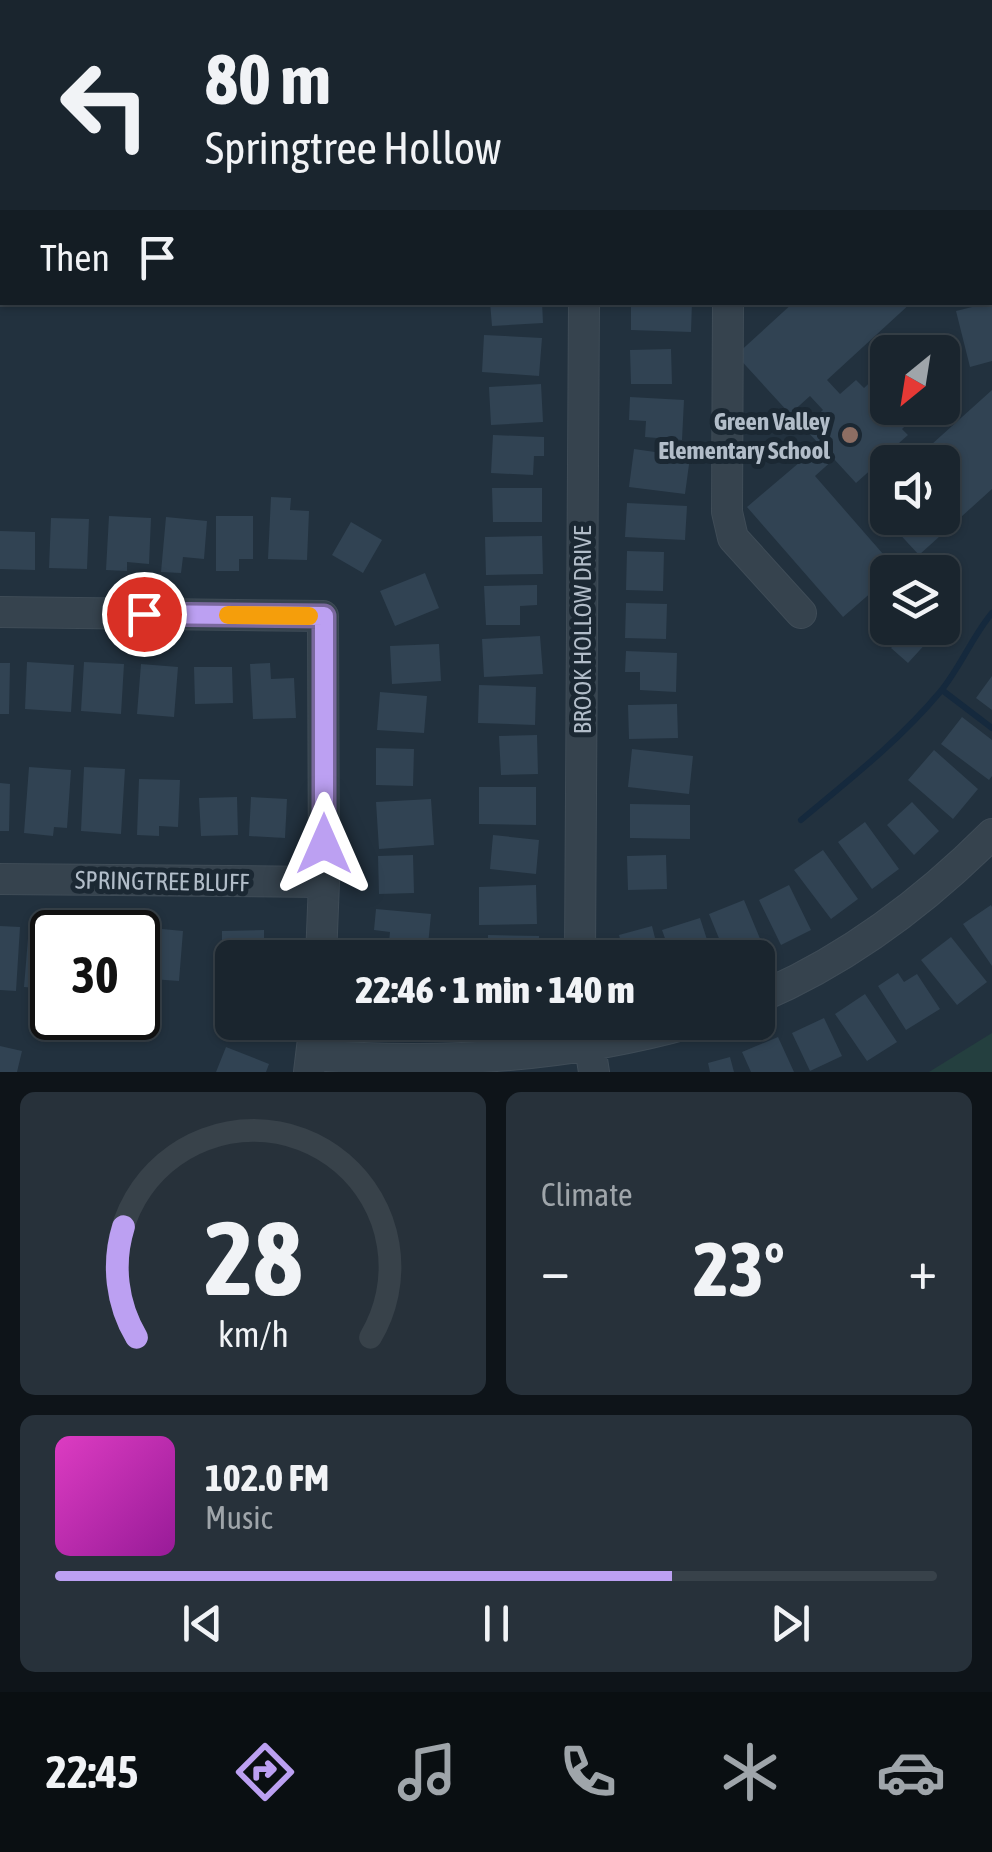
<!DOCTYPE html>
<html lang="en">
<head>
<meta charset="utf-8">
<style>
  :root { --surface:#1a252e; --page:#27313a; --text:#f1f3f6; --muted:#9fa5aa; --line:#38424a; --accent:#bca0f2 }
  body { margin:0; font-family:"Asap Condensed",sans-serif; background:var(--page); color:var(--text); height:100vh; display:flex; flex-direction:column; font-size:38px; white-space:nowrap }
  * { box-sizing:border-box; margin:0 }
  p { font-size:32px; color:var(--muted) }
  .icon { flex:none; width:55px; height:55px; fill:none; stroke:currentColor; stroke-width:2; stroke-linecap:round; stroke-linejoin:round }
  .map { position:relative; height:1072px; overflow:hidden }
  .panel { display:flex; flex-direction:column; gap:20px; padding:20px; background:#0e1419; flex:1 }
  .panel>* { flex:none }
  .top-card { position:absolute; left:0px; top:0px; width:992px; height:305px; box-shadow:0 2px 8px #0004,0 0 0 2px var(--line); background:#1a252e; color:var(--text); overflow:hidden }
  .needle { width:65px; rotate:210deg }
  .fabs { position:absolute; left:870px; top:335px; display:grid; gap:20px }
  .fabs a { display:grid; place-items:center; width:90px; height:90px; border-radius:15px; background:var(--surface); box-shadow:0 2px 8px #0004,0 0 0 2px var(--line); font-size:50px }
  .speed { position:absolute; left:30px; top:910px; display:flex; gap:20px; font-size:50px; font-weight:700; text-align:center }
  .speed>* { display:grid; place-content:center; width:130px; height:130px; border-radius:50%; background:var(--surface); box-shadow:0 2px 8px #0004,0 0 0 2px var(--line); line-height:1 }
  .speed .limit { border:5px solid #111; border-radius:15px; background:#fff; color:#111 }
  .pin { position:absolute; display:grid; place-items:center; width:85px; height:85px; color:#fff; margin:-42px; border:5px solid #fff; border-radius:50%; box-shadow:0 2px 10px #0007 }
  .me { position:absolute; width:110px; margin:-55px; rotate:0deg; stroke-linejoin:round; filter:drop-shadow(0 0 8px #0008) }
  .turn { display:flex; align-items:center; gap:35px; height:210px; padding:0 40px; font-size:45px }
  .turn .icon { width:130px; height:130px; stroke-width:2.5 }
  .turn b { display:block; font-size:70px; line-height:85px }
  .then { display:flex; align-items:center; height:95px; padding:0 40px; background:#0003; gap:20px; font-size:38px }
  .big { font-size:75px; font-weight:800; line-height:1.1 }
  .panel .widget { flex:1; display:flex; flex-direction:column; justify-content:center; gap:15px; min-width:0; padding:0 35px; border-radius:15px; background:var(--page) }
  .panel .dial { align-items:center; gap:0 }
  .dial svg { height:260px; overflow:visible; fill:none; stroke:var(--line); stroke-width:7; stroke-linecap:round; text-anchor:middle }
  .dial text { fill:var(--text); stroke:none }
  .song { display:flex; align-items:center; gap:30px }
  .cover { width:120px; height:120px; border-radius:15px; background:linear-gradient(135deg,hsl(310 70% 55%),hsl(300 70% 35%)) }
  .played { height:10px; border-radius:5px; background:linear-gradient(90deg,var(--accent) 70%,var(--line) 70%) }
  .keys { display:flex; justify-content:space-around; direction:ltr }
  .heat { display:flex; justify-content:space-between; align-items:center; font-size:55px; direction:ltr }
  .panel .tiles { flex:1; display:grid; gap:20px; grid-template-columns:1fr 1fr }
  .widget:last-child { grid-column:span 2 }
  .trip { position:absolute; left:215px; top:940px; width:560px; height:100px; border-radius:15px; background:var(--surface); box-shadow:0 2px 8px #0004,0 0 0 2px var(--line); font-weight:800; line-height:100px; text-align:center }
  .dock { display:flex; height:160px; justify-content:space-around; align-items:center; background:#0a0f12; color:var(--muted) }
  .dock .icon { width:70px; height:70px }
  .dock .on { color:var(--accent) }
  .dock b { font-size:45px; color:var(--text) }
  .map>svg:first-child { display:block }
  .green { fill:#243f3f }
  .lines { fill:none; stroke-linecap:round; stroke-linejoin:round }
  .stream { stroke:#15293d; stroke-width:6 }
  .building { fill:#314353 }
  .minor-casing { stroke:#3f4c57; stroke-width:32 }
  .minor { stroke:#36434e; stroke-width:30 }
  .route-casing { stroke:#7a689d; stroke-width:25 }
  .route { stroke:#bca0f2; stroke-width:18 }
  .slow { stroke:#f59e0b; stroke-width:18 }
  .education-dot { fill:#8d6e63; stroke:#1b2833; stroke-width:4 }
  .labels { text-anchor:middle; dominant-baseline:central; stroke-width:10; stroke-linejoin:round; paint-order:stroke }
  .poi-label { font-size:25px; font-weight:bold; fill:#b2bdc9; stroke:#1b2833; text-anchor:end }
  .street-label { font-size:25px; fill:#b2bdc9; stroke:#1b2833 }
</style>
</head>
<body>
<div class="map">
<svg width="992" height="1072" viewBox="0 0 992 1072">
  <rect width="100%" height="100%" fill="#22313e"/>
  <path class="green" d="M992,1033V1072H929Z"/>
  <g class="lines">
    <path class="stream" d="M942,690L992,728
      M801,820C849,780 900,740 940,692C960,668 972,637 992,613"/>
  </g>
  <path class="building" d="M490,302H542L543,323L492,326Z
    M631,302H692L691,332L631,330Z
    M794,302H912L827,380L840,394L856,380L864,388L880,373L888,381V408H911L918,414L902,429L908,435L890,451L901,462H888V482L874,467L856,483L834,459L815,476L897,570L888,572V578L843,617L747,507L820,445L804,428L823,410L810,396L790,414L736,355Z
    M992,302V361L970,367L956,311Z
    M484,335L542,338L539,376L482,372Z
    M671,349L672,384H631L630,350Z
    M541,384L543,422L491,425L489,387Z
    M992,390V489L919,555L869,501L888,484V518H942V462H912Z
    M630,397L684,400L682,440L645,437L646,421L629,420Z
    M493,435L544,437V456H534L533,475L491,473Z
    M634,449L690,457L685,494L629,487Z
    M492,488H542V522H493Z
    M271,497L291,498L290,510L309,511L307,560L268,559Z
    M627,503L687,506L685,540L625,537Z
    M109,516L151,518L149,564L127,562V571L106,570Z
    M216,516H253V559H239V571H216Z
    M166,517L207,521L204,559L183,557L181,573L161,572Z
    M51,518L89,519L87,569L49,568Z
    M351,522L382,540L363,573L332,555Z
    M0,531L35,532V570L0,569Z
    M542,536L543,574L486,575L485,537Z
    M627,551L664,552L663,591L626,590Z
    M425,573L439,608L395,626L380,591Z
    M537,585V605L520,606V625H486L484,586Z
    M626,603L667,604L666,639L625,638Z
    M888,604V628H895L884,640L868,626Z
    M910,628H940L908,663L891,648Z
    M540,636L543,674L484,677L482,639Z
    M439,644L441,681L392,684L390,646Z
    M626,651L677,653L676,692L640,690V672H625Z
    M27,662L74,665L71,712L25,709Z
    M84,662L124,664L121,714L81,711Z
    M0,663H10L9,714H0Z
    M270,663L271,679L294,678L296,718L253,719L250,664Z
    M141,664L178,667L174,717L137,714Z
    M194,667H232L233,703L195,704Z
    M992,676V710L976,698Z
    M479,685L536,687L535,725L478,723Z
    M380,692L427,696L424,733L377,730Z
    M677,704L678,738L629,739L628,705Z
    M962,717L992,740V776L989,780L941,744Z
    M537,735L538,774L501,775L499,736Z
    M376,748L414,749L413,786L376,785Z
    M632,749L693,756L689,794L628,787Z
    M934,750L978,789L953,819L908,780Z
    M29,767L71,770L67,828L54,827L53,836L24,833Z
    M84,767L125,769L121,834L81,831Z
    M139,779L180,780L178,827L159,826V836L137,835Z
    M0,783L10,784L9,831H0Z
    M479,787H536V825L479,824Z
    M237,797L238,835L201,836L199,798Z
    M251,797L287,799L285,838L249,836Z
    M431,799L434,845L379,849L376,802Z
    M912,802L939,831L914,855L887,825Z
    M630,804L690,805V839L630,838Z
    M865,822L899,869L872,889L838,842Z
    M493,835L539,840L536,874L490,869Z
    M823,850L858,899L831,919L794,870Z
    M413,855L414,893L379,894L378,856Z
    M666,855L667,889L628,890L627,856Z
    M536,885L537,924L479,925V887Z
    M789,885L811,930L781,945L759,900Z
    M744,900L766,953L755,958H727L709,914Z
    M991,905L992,907V966L963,924Z
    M376,909L431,914L427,956L388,953L390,932L374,930Z
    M700,918L713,958H672L662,930Z
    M0,926L20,927L16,991L0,990Z
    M29,926L74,930V932H52L51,989L24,987Z
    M652,926L660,958H625L619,935Z
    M141,927L183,931L179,981L138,978Z
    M264,930V954L276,953V958H232V975H222V931Z
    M488,935L539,936V956L488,958Z
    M951,937L987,982L957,1005L921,960Z
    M898,973L904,982L917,974L940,1009L906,1030L878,986Z
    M219,988L232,989V1022H272L271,1030L218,1027Z
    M865,994L897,1042L867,1061L835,1014Z
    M824,1018L842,1056L810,1071L792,1033Z
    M778,1037L794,1072H751L742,1052Z
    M0,1046L22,1051L17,1072H0Z
    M226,1047L269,1064L266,1072H216Z
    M730,1057L734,1072H710L708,1063Z"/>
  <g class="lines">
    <defs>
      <path id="minor" d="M768,2V0
        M990,107H992
        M990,219L992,221
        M728,302L727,512L733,538L801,613
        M0,612L323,616L324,882L321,958
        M0,879L324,882
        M580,958L584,302
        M758,998C847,960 924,902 992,834
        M586,1022L594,1072
        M312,1055C439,1065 569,1057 693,1022
        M309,1072L315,1022"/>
    </defs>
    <use href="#minor" class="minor-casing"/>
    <use href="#minor" class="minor"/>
  </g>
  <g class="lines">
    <defs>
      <path id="route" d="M144,614L324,616V844"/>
    </defs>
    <use href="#route" class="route-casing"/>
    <use href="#route" class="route"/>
    <path class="slow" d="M228,615L309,616"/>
  </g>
  <circle class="education-dot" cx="850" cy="435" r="10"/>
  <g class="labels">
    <g class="poi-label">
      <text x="830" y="421">Green Valley<tspan x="830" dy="29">Elementary School</tspan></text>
    </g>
    <g class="street-label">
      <text transform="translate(582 630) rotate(-90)">BROOK HOLLOW DRIVE</text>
      <text transform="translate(162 881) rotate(1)">SPRINGTREE BLUFF</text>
    </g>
  </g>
</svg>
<div class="fabs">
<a><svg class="needle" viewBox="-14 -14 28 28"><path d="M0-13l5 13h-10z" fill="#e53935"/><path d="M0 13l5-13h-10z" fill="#9fa5aa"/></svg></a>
<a><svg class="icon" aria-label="sound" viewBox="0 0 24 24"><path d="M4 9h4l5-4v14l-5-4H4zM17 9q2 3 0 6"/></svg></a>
<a><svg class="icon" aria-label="layers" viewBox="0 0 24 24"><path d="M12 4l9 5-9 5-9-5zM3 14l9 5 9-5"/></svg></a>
</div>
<div class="speed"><div class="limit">30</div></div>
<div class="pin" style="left:144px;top:614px;background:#d93025"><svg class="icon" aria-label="arrive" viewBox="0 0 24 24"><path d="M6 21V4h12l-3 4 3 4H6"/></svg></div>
<svg class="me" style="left:324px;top:844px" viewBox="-20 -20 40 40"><path d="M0-17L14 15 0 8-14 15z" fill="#bca0f2" stroke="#fff" stroke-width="4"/></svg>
<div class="trip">22:46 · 1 min · 140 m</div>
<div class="top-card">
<div class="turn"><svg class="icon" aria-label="left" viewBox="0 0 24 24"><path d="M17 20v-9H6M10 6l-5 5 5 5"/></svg><div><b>80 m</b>Springtree Hollow</div></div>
<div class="then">Then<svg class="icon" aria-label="arrive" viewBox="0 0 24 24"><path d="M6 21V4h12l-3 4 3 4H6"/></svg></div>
</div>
</div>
<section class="panel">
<div class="tiles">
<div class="widget dial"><svg viewBox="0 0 100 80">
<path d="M14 69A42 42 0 1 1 86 69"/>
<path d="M14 69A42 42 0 0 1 10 35" stroke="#bca0f2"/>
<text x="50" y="56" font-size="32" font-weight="700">28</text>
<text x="50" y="72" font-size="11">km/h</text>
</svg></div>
<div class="widget"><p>Climate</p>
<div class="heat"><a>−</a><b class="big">23°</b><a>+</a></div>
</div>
<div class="widget">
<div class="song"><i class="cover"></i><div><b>102.0 FM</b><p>Music</p></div></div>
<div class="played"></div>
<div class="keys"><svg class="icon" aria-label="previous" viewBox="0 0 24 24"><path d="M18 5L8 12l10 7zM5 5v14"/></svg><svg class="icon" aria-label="pause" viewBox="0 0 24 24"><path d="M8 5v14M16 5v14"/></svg><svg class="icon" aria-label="next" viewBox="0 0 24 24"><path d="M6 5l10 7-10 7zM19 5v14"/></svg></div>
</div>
</div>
</section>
<nav class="dock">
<b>22:45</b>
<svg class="icon on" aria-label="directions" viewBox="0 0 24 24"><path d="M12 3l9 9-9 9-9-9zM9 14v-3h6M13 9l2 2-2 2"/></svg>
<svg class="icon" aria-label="music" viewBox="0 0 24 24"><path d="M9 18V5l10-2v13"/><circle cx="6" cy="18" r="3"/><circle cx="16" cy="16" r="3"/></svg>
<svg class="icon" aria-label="phone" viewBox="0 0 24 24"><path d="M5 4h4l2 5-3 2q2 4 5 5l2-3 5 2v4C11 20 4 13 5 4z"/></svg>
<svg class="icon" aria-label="climate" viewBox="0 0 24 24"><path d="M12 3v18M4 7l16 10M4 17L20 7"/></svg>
<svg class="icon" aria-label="car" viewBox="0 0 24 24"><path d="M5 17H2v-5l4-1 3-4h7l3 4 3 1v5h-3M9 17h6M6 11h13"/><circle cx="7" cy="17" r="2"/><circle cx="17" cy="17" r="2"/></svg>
</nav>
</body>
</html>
